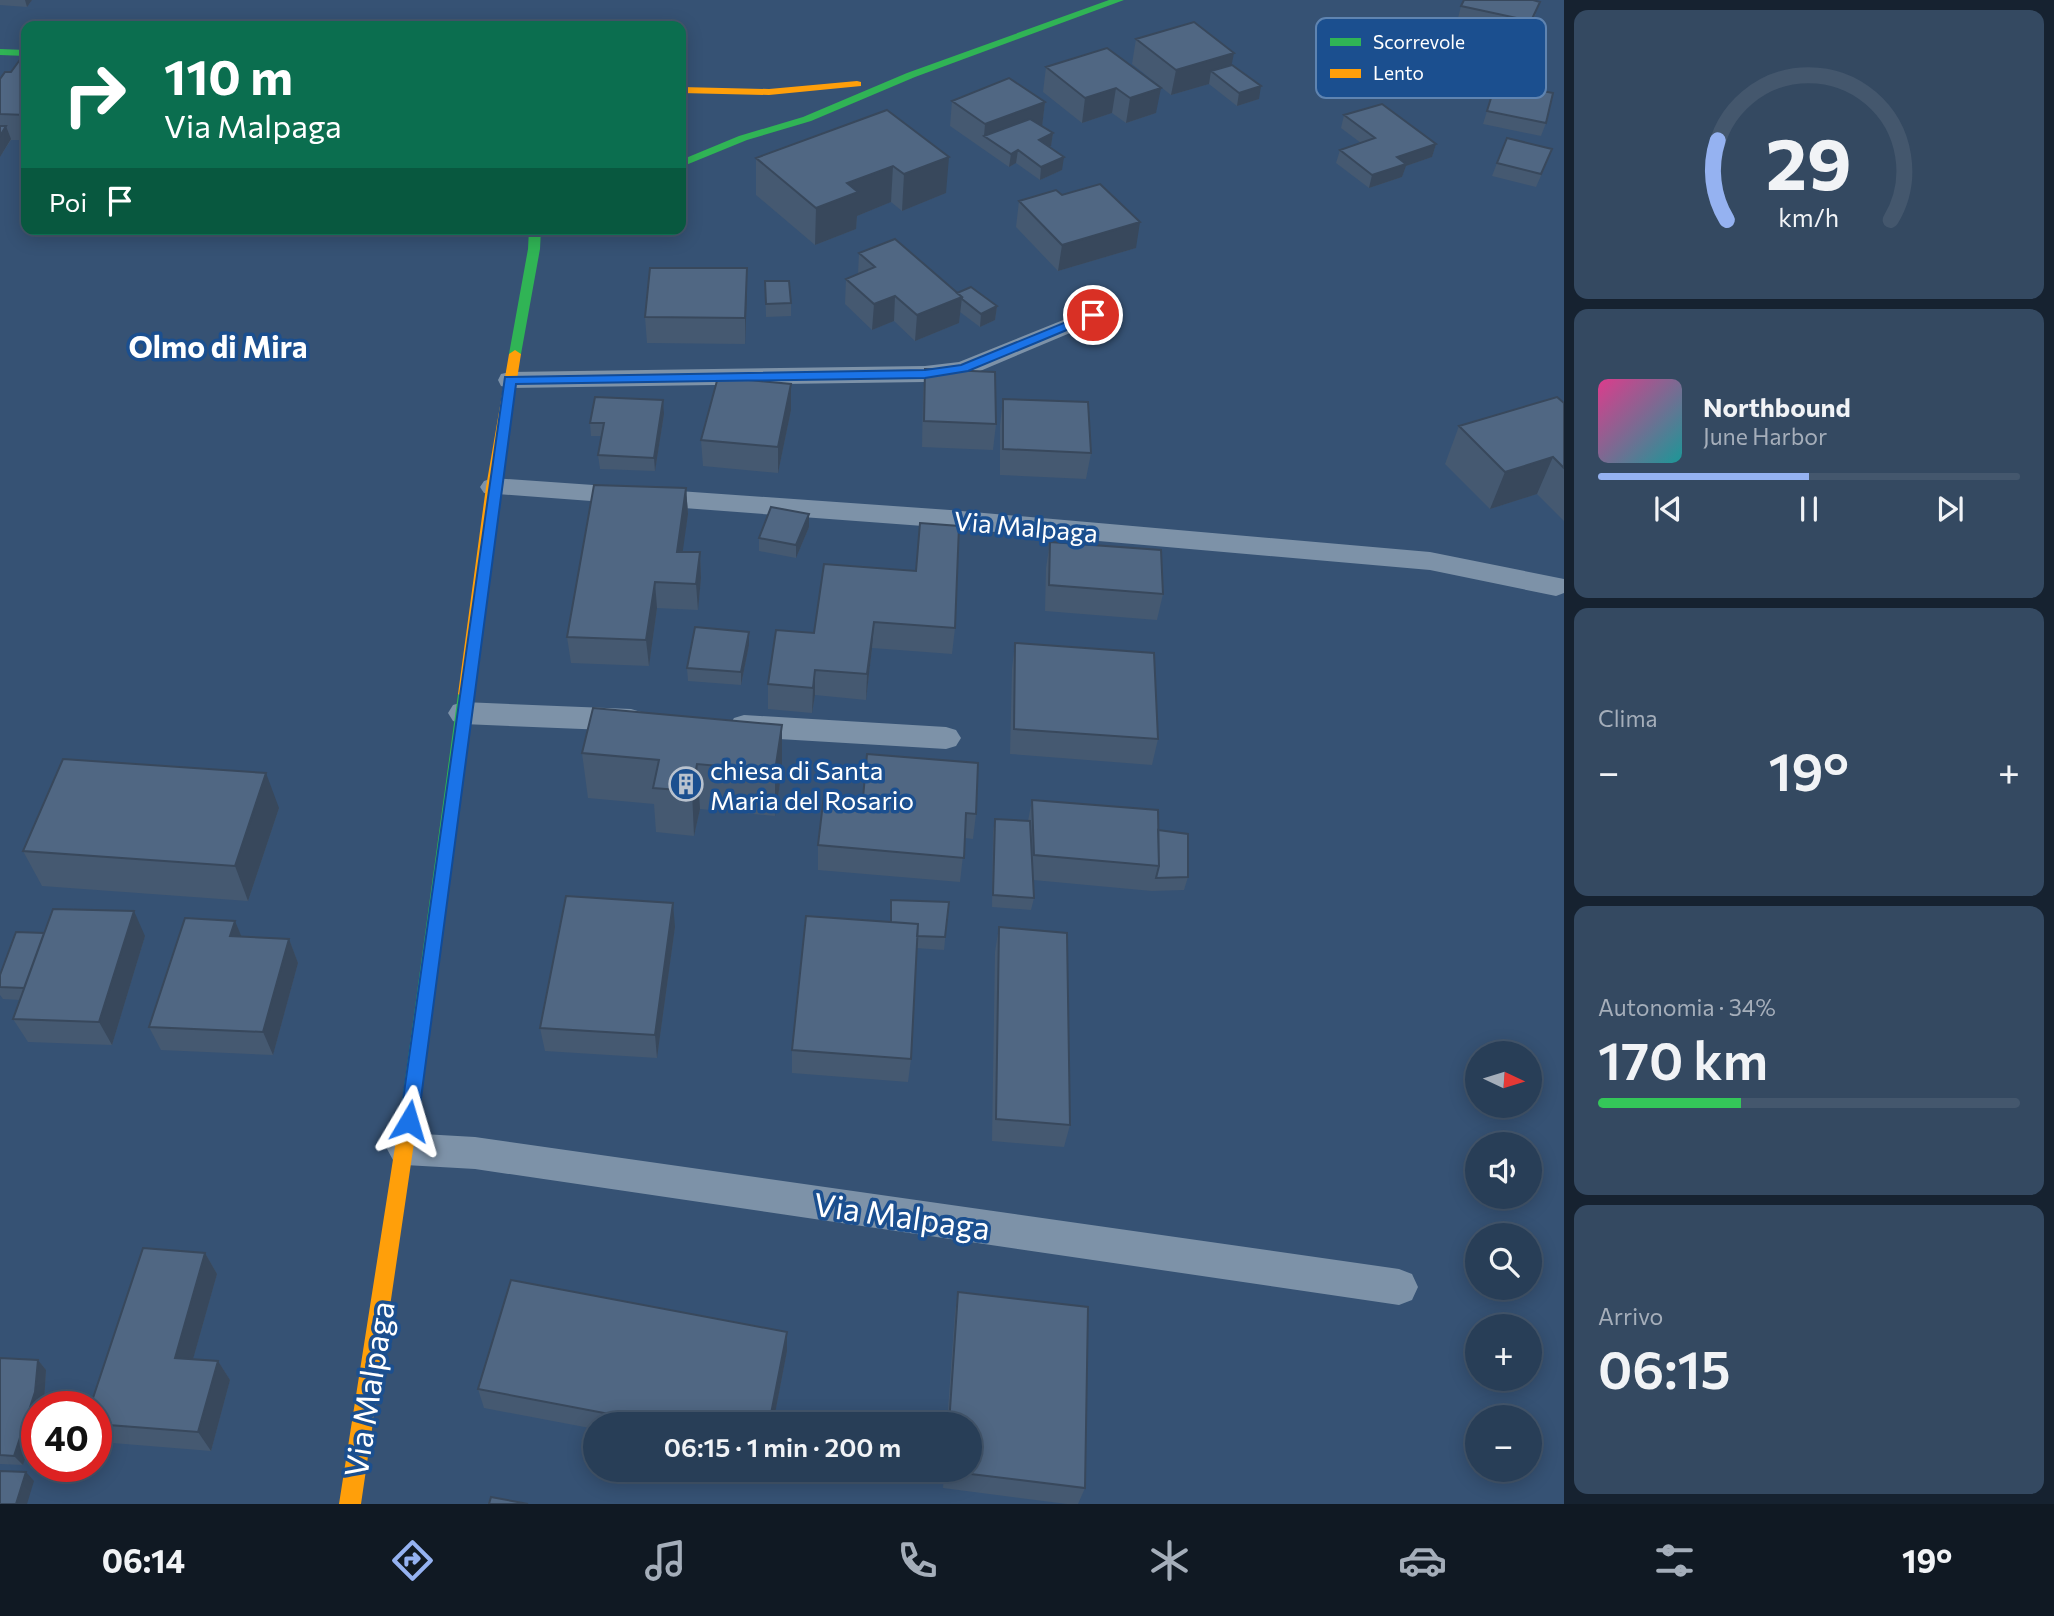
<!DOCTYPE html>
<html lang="it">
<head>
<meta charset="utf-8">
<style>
  :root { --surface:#283e57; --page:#344961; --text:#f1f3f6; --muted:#a5aeba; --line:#44576d; --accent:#95b2f1 }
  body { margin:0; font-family:Commissioner,sans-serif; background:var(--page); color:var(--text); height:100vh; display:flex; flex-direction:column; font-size:26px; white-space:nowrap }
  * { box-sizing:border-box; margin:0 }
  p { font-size:23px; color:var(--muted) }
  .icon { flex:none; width:38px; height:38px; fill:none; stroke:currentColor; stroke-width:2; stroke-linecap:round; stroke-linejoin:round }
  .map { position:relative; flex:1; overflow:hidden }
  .details { display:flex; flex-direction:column; gap:10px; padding:10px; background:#162230; width:490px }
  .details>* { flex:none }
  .hud { position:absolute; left:21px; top:21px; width:665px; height:214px; border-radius:14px; box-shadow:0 4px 18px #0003,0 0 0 2px var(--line); background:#0b6e4f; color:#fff; overflow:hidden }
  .needle { width:46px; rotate:94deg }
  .controls { position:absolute; left:1465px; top:1041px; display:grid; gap:14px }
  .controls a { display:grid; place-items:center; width:77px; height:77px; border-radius:50%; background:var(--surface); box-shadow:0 4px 18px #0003,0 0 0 2px var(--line); font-size:35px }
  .speed { position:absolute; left:21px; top:1391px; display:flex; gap:14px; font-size:35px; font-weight:700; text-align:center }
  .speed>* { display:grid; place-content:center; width:91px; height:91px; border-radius:50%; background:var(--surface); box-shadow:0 4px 18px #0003,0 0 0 2px var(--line); line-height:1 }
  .speed .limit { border:10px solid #d22; background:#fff; color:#111 }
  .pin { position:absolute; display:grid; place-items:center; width:60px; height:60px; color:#fff; margin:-30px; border:4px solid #fff; border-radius:50%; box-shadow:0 2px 7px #0007 }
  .me { position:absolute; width:77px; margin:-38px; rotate:7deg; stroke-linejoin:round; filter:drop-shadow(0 0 5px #0008) }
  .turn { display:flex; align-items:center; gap:24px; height:147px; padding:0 28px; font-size:32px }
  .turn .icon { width:91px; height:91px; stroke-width:2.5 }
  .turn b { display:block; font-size:49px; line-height:60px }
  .then { display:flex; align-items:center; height:66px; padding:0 28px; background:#0003; gap:14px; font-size:26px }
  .big { font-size:52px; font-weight:600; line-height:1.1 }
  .details .card { flex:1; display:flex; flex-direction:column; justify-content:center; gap:10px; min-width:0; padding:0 24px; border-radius:14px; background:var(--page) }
  .details .dial { align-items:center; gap:0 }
  .dial svg { height:182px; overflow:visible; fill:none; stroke:var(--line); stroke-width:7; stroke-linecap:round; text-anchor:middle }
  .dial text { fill:var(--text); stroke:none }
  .song { display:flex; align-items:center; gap:21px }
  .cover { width:84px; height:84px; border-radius:10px; background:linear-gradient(135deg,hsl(330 70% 55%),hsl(180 70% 35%)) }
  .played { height:7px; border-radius:4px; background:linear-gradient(90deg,var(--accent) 50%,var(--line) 50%) }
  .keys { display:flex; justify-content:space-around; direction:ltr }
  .heat { display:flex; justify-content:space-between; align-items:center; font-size:38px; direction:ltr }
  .charge { height:10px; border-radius:5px; background:linear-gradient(90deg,#34c759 34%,var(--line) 0) }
  .trip { position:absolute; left:583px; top:1412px; width:399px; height:70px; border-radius:35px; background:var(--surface); box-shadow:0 4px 18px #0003,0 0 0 2px var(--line); font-weight:600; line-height:70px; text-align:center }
  .menu { display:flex; height:112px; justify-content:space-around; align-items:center; background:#101923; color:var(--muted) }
  .menu .icon { width:49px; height:49px }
  .menu .active { color:var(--accent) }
  .menu b { font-size:32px; color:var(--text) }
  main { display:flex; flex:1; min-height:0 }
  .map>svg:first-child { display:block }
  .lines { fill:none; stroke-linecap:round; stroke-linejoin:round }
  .lane { fill:#7d92a8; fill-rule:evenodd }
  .fast { fill:#30b455; fill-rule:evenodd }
  .slow { fill:#ff9f0a; fill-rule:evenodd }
  .wall { fill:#455971 }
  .shaded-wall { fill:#38485c }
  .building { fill:#506783; stroke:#38485c; stroke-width:2 }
  .route { fill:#1a73e8; stroke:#114b97; stroke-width:2 }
  .labels { text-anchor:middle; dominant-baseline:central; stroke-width:7; stroke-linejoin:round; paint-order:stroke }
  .street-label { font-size:26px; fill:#fff; stroke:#1b4f8f }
  .poi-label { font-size:26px; fill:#fff; stroke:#1b4f8f; text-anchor:start }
  .quarter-label { font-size:30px; font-weight:bold; fill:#fff; stroke:#1b4f8f }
  .near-street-label { font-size:32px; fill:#fff; stroke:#1b4f8f }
  .key { fill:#1b4f8f; stroke:#5f84b1; stroke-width:2 }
  .key-label { font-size:19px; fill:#fff }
</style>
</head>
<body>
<main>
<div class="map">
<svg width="1564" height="1504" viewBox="0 0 1564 1504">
  <rect width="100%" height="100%" fill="#365274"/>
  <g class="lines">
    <path class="lane" d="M1093,308L1101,310L1105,315L1101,320L973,374L925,382L510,388L501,386L498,380L501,374L510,372L925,366L959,362Z
      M493,478L950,510L1430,552L1564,579V593L1556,596L1430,570L950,528L484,493L480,487L484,481Z
      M463,702L631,709L641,712L646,720L641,728L631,731L463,724L453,721L448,713L453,705Z
      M744,715L946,727L956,730L961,738L956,746L946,749L744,737L734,734L729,726L734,718Z
      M405,1133L475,1137L1399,1269L1412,1274L1418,1287L1412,1300L1399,1305L475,1169L405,1165L393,1160L387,1149L393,1138Z"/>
    <path class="fast" d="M1109,0H1124L915,77L811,121L747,140L681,167V160L739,136L803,117L907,73Z
      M0,49L26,50V56L0,55Z
      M529,229H541L540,249L521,354L515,358L509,354L528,249Z
      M466,688L474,694L420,1102L417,1108L411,1110L405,1108L402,1102L458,694Z"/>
    <path class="slow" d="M857,81L861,82V86L769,95L681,93V87L769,89Z
      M515,350L521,354L500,487L474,694L466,700L458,694L486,487L509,354Z
      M411,1094L417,1096L420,1102L361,1504H339L402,1102L405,1096Z"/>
  </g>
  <path class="wall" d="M0,0H32L27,7L0,5Z
    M1461,6L1536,14L1529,28L1530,44L1526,57L1497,52L1503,28L1458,18Z
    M1136,39L1232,65L1259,99L1237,106L1209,84L1171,95L1132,64Z
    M1107,48L1156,113L1126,123L1112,113L1082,123L1043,92L1046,67Z
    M26,57V140H11L0,157V79L11,72Z
    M1496,82L1546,123L1541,136L1483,124Z
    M952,101L1045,102L1042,126L1053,133L1051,146L1049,147L1062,170L1040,180L1016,163L1009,167L950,126Z
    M887,110L946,193L902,211L891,202L857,216L856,229L815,245L756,195V158Z
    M1344,115L1436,144L1432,157L1406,166L1402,177L1369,188L1336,163L1340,150L1361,143L1341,128Z
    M1547,162L1536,187L1492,176L1497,163Z
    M1062,195L1136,248L1058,271L1016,227L1019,201Z
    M859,253L957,293L997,306L995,320L980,327L960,312L959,323L915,341L894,321L872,330L845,304L846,279L858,274Z
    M765,281L791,303V316L766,317Z
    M747,294L745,344L647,343L645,317Z
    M925,369L996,424L993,450L922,447L923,395Z
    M791,384V410L778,473L703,466L701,440Z
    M1003,399L1091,453L1086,479L1000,475V425Z
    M1564,403V521L1537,494L1490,509L1445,464L1459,426Z
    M664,414L655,471L600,469L598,455L602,436H591L590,423Z
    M686,488L688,514L682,552H700L701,578L698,610L657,608L649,666L571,663L567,637Z
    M809,527L796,558L759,551V538Z
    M1050,542L1163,594L1157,620L1045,611L1046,568Z
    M824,564L955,628L952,654L872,648L866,700L815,695L812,713L768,709V684L814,633Z
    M749,632V645L741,685L688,681L687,668Z
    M1015,643L1158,739L1152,765L1010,754L1012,669Z
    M582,753L782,770L775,816L700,809L694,836L656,832L654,804L588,798Z
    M824,795L976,814L973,839L965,838L960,882L818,870V845Z
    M1032,800L1158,830L1188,877L1184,890L1152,891L1033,880L1034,898L1031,910L992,907L993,832L995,819L1028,821Z
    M279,808L248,901L42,886L23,851Z
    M891,900L949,902L944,950L916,948L911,1059L908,1082L792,1073V1050L890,922Z
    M675,927L657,1058L545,1051L540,1028Z
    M999,927L1070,1125L1064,1147L992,1141L995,952Z
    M145,936L112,1045L28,1042L13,1019L20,1000L3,999L0,995V975Z
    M241,936L289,939L298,963L273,1055L161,1050L149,1027Z
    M205,1253L217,1274L193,1359L218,1361L230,1380L211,1451L100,1442L96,1437V1407Z
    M958,1292L1085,1488L1078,1504H1067L943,1488L944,1470H970V1424H947L955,1312Z
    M787,1332V1351L773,1424H595V1429L484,1408L478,1389Z
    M0,1358L38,1360L46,1370L44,1402L42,1407H37L23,1465L0,1464Z"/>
  <path class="shaded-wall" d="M25,0H32L27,7Z
    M1234,53L1229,78L1211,71L1209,84L1171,95L1176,70Z
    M1261,86L1259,99L1237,106L1239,93Z
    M1116,88L1112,113L1082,123L1085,98Z
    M1161,88L1156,113L1126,123L1130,98Z
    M1045,102L1042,127L984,136L985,124Z
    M6,126L11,139L0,157V136Z
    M1053,133L1051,146L1037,153L1039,140Z
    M1436,144L1432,157L1406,166L1402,177L1369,188L1372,175L1397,157Z
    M1018,150L1016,163L1009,167L1011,154Z
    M949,157L946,193L902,211L904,174Z
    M1064,157L1062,170L1040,180L1041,167Z
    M893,166L891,202L857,216L856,229L815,245L816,208L847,183Z
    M1140,222L1136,248L1058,271L1062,245Z
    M747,268V294L745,344V318Z
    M895,296L894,321L872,330L874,304Z
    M962,297L959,323L915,341L917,315Z
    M997,306L995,320L980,327L981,314Z
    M791,384V410L778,473V447Z
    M663,400L664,414L655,471L654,458Z
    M1553,457L1537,494L1490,509L1505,472Z
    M686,488L688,514L679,578L677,552Z
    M809,514V527L796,558V545Z
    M700,552L701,578L698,610L696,584Z
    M655,582L657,608L649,666L646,640Z
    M874,622L872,648L866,700L867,674Z
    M749,632V645L741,685V672Z
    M815,670V695L812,713L813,688Z
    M782,725V770L775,816V771Z
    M697,764L700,809L694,836L692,791Z
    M266,773L279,808L248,901L235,866Z
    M673,903L675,927L657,1058L655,1035Z
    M134,911L145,936L112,1045L99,1022Z
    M235,921L245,945L230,936Z
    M289,939L298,963L273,1055L263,1032Z
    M205,1253L217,1274L188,1377L175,1358Z
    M787,1332V1351L773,1424H769Z
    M38,1360L46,1370L44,1402L42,1407H37V1423L23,1465L14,1456Z
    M218,1361L230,1380L211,1451L198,1432Z
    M26,1472L34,1481L27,1504H16Z"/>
  <path class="building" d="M1464,0H1533L1540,2L1531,21L1461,6Z
    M1194,22L1234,53L1176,70L1136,39Z
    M1107,48L1161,88L1130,98L1116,88L1085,98L1046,67Z
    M22,57H26V115L0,114V79L5,72H11Z
    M1232,65L1261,86L1239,93L1211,71Z
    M1009,78L1045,102L985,124L952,101Z
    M1496,82L1553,93L1546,123L1487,111Z
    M1382,104L1436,144L1397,157L1406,164L1372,175L1340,150L1375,138L1344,115Z
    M887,110L949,157L904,174L893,166L847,183L858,192L816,208L756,158Z
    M1030,119L1053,133L1039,140L1064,157L1041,167L1018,150L1011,154L984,136Z
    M0,126H6L0,136Z
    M1507,138L1552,149L1541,174L1497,163Z
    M1100,184L1140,222L1062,245L1019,201L1056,190L1062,195Z
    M895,239L962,297L917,315L895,296L874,304L846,279L875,267L859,253Z
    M650,268H747L745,318L645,317Z
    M765,281H789L791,303L766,304Z
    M971,287L997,306L981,314L962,299V297L957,293Z
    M925,369L995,372L996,424L924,421Z
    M718,377L791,384L778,447L701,440Z
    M595,397L663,400L654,458L598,455L604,423H590Z
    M1557,397L1564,403V468L1553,457L1505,472L1459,426Z
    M1003,399L1088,402L1091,453L1003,449Z
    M594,485L686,488L677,552H700L696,584L655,582L646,640L567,637Z
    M771,507L809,514L796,545L759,538Z
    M920,523L959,526L955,628L874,622L867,674L815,670L813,688L768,684L776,630L814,633L824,564L916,571Z
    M1050,542L1161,550L1163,594L1049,585Z
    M695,627L749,632L741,672L687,668Z
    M1015,643L1154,653L1158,739L1014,729Z
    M593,708L782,725L775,771L697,764L692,791L653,788L659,760L582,753Z
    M867,754L978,763L976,814L966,813L964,858L818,845L824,795L863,798Z
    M63,759L266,773L235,866L23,851Z
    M1032,800L1158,810L1159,866L1034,855Z
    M995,819L1030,821L1034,898L993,895Z
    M1158,830L1188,834V877L1156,878L1159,866Z
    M566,896L673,903L655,1035L540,1028Z
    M891,900L949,902L945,937L917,936L918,924L891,922Z
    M53,909L134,911L99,1022L13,1019Z
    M806,916L918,924L911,1059L792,1050Z
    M185,918L235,921L230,936L289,939L263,1032L149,1027Z
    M999,927L1067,933L1070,1125L996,1119Z
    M16,932L44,933L24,988L0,987V975Z
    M143,1248L205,1253L175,1358L218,1361L198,1432L96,1424V1407H90Z
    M511,1280L787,1332L769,1424H662L478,1389Z
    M958,1292L1088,1307L1085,1488L946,1471L970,1470V1424H949Z
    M0,1358L38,1360L35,1392L14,1456L0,1455Z
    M0,1471L26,1472L16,1504H0Z
    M491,1497L528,1504H489Z"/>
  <path class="route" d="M1093,311L1098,312V317L968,371L925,378L516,384L418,1121L416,1127L409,1130L402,1127L400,1121L505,377L925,370L961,365Z"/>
  <defs>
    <symbol id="building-ring" viewBox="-11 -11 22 22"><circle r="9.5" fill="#1b4f8f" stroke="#b9c2ce" stroke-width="1.5"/><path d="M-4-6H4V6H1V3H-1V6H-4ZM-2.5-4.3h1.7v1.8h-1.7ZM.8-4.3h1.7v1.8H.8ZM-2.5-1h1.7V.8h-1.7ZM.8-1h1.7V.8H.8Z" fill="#b9c2ce"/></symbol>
  </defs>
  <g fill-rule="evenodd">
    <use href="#building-ring" x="667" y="765" width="38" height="38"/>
  </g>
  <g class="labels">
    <g class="street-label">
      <text transform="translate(1026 526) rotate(5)">Via Malpaga</text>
    </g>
    <g class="poi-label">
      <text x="710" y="769">chiesa di Santa<tspan x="710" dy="30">Maria del Rosario</tspan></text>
    </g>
    <g class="quarter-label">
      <text x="218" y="345">Olmo di Mira</text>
    </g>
    <g class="near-street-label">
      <text transform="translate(902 1215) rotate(8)">Via Malpaga</text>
      <text transform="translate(368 1389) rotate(-81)">Via Malpaga</text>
    </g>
  </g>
  <rect x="1316" y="18" width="230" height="80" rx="10" class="key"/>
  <rect x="1330" y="38" width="31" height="8" fill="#30b455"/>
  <rect x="1330" y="69" width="31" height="9" fill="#ff9f0a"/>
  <g class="key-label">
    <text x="1373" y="49">Scorrevole</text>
    <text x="1373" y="80">Lento</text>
  </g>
</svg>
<div class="controls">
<a><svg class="needle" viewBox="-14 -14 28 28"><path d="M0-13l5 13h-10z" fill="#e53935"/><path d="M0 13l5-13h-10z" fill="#a5aeba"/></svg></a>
<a><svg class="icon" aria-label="sound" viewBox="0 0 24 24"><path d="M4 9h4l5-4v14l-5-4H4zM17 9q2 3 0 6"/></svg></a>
<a><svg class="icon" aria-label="search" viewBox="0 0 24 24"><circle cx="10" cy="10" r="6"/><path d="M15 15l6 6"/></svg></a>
<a>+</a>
<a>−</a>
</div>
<div class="speed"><div class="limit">40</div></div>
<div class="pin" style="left:1093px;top:315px;background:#d93025"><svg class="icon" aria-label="arrive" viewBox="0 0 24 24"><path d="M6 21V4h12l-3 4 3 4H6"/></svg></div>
<svg class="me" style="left:409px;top:1121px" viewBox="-20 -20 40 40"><path d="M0-17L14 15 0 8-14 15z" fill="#1a73e8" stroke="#fff" stroke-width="4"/></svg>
<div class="trip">06:15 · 1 min · 200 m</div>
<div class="hud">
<div class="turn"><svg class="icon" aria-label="right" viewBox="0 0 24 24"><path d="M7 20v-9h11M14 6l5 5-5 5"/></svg><div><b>110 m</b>Via Malpaga</div></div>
<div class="then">Poi<svg class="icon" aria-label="arrive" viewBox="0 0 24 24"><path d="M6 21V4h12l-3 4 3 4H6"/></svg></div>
</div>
</div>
<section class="details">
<div class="card dial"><svg viewBox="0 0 100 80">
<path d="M14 69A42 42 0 1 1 86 69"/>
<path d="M14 69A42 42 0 0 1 10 34" stroke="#95b2f1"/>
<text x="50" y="56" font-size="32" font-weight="700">29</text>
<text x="50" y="72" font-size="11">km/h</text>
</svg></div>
<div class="card">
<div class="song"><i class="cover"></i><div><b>Northbound</b><p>June Harbor</p></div></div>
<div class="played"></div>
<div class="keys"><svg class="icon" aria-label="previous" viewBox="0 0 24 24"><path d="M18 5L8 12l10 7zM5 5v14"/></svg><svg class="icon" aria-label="pause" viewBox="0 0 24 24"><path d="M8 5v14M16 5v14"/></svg><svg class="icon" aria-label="next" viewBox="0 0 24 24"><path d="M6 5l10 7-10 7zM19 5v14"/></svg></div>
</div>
<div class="card"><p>Clima</p>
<div class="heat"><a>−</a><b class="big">19°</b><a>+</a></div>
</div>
<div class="card"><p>Autonomia · 34%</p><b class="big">170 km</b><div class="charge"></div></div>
<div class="card"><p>Arrivo</p><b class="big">06:15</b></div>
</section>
</main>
<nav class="menu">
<b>06:14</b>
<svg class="icon active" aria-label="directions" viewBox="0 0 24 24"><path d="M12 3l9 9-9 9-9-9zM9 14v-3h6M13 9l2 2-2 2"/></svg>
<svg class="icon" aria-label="music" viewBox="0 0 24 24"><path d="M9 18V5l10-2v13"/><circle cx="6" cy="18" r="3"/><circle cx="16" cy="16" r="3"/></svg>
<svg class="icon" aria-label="phone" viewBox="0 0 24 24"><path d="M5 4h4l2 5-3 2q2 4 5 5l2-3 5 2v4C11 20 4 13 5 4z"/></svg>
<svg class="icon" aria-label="climate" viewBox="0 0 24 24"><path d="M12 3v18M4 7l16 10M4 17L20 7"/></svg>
<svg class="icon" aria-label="car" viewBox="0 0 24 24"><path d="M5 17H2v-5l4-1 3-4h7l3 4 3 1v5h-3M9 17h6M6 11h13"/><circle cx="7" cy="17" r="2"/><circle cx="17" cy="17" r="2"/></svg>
<svg class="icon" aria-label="filters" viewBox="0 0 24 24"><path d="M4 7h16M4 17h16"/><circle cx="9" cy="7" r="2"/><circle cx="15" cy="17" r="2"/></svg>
<b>19°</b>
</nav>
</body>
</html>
